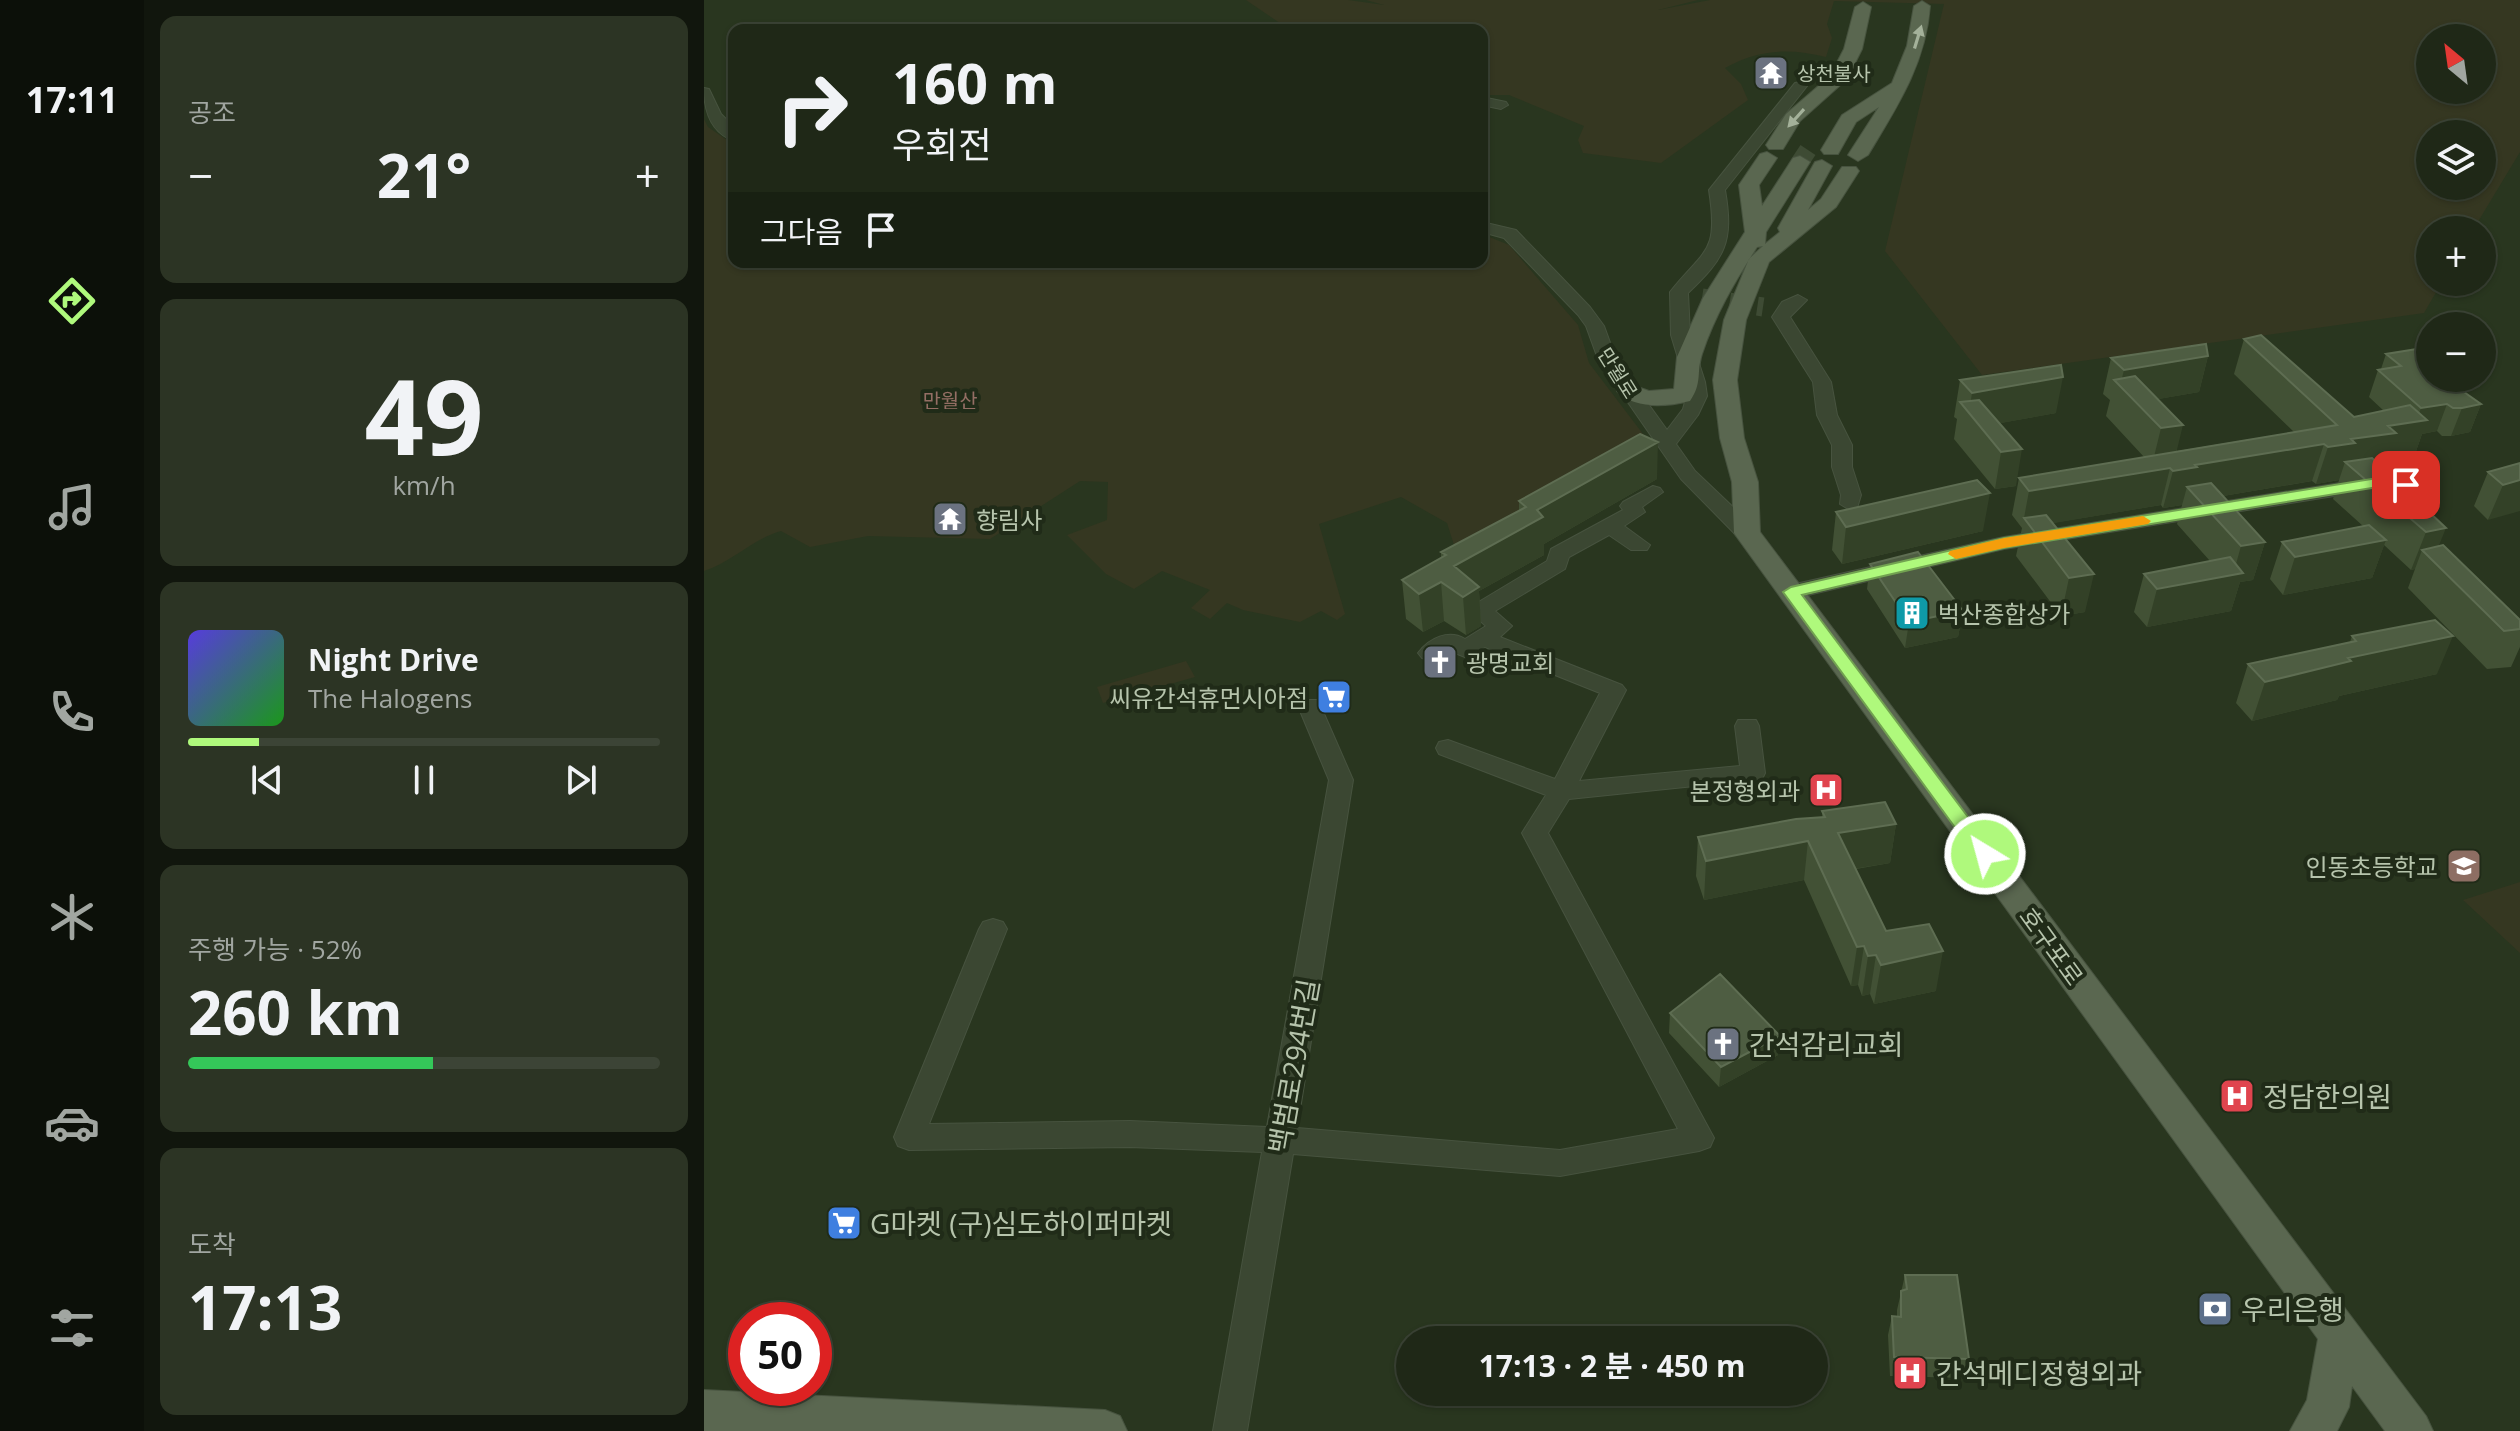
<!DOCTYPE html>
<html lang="ko">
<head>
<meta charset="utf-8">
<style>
  :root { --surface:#1f2817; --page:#2c3424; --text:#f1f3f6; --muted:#a1a6a1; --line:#3c4436; --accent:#aff97c }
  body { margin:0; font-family:"Open Sans","Noto Sans KR",sans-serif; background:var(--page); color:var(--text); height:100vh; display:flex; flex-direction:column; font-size:30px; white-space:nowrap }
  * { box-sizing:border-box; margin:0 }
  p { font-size:26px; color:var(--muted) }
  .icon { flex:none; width:44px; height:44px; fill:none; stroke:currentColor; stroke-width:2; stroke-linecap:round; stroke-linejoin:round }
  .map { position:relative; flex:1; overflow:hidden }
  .details { display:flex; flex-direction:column; gap:16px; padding:16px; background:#11160d; width:560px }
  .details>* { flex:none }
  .banner { position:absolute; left:24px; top:24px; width:760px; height:244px; border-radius:16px; box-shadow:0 2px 6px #0004,0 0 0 2px var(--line); background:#1f2817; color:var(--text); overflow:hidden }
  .needle { width:52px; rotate:331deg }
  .tools { position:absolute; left:1712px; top:24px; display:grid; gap:16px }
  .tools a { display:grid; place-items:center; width:80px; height:80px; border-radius:50%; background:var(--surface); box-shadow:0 2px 6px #0004,0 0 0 2px var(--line); font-size:40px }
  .speed { position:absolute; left:24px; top:1302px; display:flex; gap:16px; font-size:40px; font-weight:700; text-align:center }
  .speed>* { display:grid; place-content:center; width:104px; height:104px; border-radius:50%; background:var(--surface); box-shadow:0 2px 6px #0004,0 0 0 2px var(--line); line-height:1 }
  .speed .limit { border:12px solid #d22; background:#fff; color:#111 }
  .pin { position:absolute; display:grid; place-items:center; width:68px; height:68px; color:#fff; margin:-34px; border-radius:16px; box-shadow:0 4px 12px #0006 }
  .me { position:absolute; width:88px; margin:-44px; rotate:323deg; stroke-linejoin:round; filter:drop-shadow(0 0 6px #0008) }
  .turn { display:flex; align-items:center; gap:28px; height:168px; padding:0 32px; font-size:36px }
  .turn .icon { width:104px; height:104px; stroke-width:2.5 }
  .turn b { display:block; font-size:56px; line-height:68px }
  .then { display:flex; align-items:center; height:76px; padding:0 32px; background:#0003; gap:16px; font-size:30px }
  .big { font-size:60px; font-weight:700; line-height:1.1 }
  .details .widget { flex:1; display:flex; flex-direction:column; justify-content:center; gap:12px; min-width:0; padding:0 28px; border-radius:16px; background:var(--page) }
  .details .dial { align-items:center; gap:0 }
  .dial b { font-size:104px; line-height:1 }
  .song { display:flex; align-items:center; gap:24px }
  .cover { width:96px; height:96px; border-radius:12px; background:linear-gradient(135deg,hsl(250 70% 55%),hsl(120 70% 35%)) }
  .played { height:8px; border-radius:4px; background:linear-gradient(90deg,var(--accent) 15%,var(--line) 15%) }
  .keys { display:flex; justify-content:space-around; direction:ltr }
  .heat { display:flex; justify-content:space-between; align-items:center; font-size:44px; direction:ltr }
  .charge { height:12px; border-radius:6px; background:linear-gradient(90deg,#34c759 52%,var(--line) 0) }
  .trip { position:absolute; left:692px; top:1326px; width:432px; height:80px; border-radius:40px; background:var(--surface); box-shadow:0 2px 6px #0004,0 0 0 2px var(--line); font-weight:700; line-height:80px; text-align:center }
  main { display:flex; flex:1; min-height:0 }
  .dock { display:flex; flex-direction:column; width:144px; justify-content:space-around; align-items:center; background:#0c1009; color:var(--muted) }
  .dock .icon { width:56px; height:56px }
  .dock .active { color:var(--accent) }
  .dock b { font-size:36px; color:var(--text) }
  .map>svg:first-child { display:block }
  .green { fill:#353721; fill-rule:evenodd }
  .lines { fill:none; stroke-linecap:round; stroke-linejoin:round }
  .minor-tunnel { stroke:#3e4b34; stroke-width:19; stroke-dasharray:19 9; stroke-linecap:butt }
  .major-tunnel { stroke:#3e4b34; stroke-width:18; stroke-dasharray:18 9; stroke-linecap:butt }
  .minor-casing { stroke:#47533f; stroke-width:2 }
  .major-casing { stroke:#47533f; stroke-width:2 }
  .minor { fill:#3b4732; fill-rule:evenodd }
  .major { fill:#5a6750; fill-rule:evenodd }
  .wall { fill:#425135 }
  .shaded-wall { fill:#334127 }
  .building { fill:#4e5d42; stroke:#5e6d52; stroke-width:2 }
  .oneway { fill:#a4b19a }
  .route { fill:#aff97c; stroke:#72a251; stroke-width:2 }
  .slow { fill:#f59e0b }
  .labels { text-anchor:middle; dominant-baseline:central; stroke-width:8; stroke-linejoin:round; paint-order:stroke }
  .far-poi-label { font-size:20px; fill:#b6c4ac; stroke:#202b18; text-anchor:start }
  .far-street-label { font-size:20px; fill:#b6c4ac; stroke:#202b18 }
  .far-park-label { font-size:20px; fill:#946e64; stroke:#202b18 }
  .poi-label { font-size:24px; fill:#b6c4ac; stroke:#202b18; text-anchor:start }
  .street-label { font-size:24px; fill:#b6c4ac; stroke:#202b18 }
  .near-poi-label { font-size:28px; fill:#b6c4ac; stroke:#202b18; text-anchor:start }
  .near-street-label { font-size:28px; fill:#b6c4ac; stroke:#202b18 }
</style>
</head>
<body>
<main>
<nav class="dock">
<b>17:11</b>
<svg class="icon active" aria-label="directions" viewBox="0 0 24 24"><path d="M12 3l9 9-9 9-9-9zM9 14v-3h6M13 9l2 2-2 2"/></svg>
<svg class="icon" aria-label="music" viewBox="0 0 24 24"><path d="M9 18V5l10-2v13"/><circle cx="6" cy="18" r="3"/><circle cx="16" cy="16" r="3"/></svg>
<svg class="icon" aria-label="phone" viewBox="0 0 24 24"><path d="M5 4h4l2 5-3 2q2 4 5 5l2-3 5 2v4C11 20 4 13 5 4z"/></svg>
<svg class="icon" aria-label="climate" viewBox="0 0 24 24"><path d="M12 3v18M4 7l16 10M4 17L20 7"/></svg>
<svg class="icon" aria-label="car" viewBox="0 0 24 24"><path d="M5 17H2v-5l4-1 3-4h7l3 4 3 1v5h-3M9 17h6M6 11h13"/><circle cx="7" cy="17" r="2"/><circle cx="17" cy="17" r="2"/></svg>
<svg class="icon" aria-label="filters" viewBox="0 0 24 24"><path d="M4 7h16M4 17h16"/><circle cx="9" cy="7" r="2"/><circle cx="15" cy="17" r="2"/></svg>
</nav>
<section class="details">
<div class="widget"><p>공조</p>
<div class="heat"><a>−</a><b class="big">21°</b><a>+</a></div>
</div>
<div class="widget dial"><b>49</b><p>km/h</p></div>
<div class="widget">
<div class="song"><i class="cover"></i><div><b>Night Drive</b><p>The Halogens</p></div></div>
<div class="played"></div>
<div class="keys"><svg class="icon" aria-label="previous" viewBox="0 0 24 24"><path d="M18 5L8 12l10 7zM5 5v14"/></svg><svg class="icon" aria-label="pause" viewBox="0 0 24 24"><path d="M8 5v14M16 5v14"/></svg><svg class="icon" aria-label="next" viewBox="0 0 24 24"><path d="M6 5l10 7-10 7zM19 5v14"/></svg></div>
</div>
<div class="widget"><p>주행 가능 · 52%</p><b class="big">260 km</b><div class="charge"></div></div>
<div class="widget"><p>도착</p><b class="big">17:13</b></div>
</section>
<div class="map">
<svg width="1816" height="1431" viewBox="0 0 1816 1431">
  <rect width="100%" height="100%" fill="#29361f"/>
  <path class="green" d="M542,0H644L680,5L662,0H994L954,10L1006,0H1816V152L1769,230H1726V282H1738L1720,313L1278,375L1181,251L1240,4L1130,1L1123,24L1128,38L1122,57C1086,48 1054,49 1021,68L1037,84L1044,100L957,163L879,153L874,140L880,126L805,95H778V30H586ZM1726,38H1778V90H1726ZM1726,134H1778V186H1726Z
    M0,119L4,127L30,145V262H327L368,268L440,262H778V234L805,245L874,325L885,363L939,434L938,461L750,545L743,523L697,497L615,524L641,614L633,620L617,611L596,622L539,610L523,603L506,619L487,608L506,590L458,571L430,589L402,574L363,535L403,520L404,482L376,481L286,539L164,536L106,547L77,531C49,539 28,562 0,571Z
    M482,661L491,677L399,703L393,687Z
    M1816,882V953L1759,900Z"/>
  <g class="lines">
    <path class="minor-tunnel" d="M998,298L1059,307"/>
    <path class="major-tunnel" d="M1096,162L1104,150"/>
    <defs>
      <path id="minor" d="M1096,82L1103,86L1021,190C1030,242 1021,258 984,293L986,335L1001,382L1003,396L994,415L972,444L991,471L1051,528L1054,533L1051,538H1035L977,479L894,359L882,326L874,315L800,238L778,232V222L812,230L886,307L900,326L912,359L963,430L979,409L984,391L967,335L966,292C1001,248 1015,254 1005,190L1091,83Z
        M0,88L5,89L17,114L30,127V141C6,132 0,110 0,88Z
        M778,97L802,102L804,105L797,109L778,105Z
        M1094,295L1103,300L1086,317L1127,382L1133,415L1148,445V467L1157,495L1153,508L1146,510L1136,504L1137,495L1128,467V445L1113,415L1109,382L1068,317L1078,302Z
        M1686,475L1725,484L1728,488L1718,494L1686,487L1300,549L1087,599L1079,597L1076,592L1079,587L1087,585L1300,537Z
        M949,486L956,488L959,492L938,507L941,512L920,526L946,545L943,550H927L905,535L865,557L861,569L791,611L808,626L796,637L918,685L922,690L875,781L1036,766L1031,726L1034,720H1052L1055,726L1061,773L1058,779L865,799L844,833L1010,1138L1006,1147L995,1151L856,1176L589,1154L543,1431H509L558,1152L426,1147L205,1150L194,1146L190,1137L275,929L279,922L289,919L299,922L303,929L225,1124L426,1121L563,1127L625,780L594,706L598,700H614L649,780L593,1128L856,1150L974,1129L818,833L842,795L735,754L732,748L735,742L744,740L851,779L896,693L781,647L761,657L746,651L726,660L718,658L714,653C725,638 745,629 761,639L782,626L765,611L768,606L843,561L847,549L919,510L916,506L919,502Z"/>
      <path id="major" d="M1218,1L1226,6C1222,63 1193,107 1164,155L1154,161L1144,155L1175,107L1152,122L1134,154H1120L1117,150L1138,115L1188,83L1203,46L1210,6Z
        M1159,2L1167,7L1158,49L1143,79L1096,121L1079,149H1065L1062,145L1082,114L1126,76L1140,49L1151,7Z
        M1063,152L1073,158L1055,185L1058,206L1089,158L1096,156L1106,162L1062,232L1061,244L1076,232L1074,228L1111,162L1118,160L1128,166L1104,210L1117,199L1138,167H1152L1155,171L1132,207L1065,262L1042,320L1033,380L1040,438L1054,482L1056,532L1722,1416L1729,1431H1681L1648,1386L1645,1407L1633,1431H1586L1603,1400L1614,1339L1030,533L1028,482L1016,438L1009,380L1020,320L1045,259L1059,246L1053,247C1031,281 1011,315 998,354C992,372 999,382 986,401C965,406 929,410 913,391L917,386L925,384L945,391L970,389L973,357L999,298L1041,232L1035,185L1056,154Z
        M0,1390L401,1410L416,1416L423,1431H0Z"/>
    </defs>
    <use href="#minor" class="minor-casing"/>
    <use href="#major" class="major-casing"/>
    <use href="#minor" class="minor"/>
    <use href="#major" class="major"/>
  </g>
  <path class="wall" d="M1540,339L1650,417L1680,411L1665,397L1674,370L1677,369L1682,354L1777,404L1766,432L1747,436H1738L1733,431L1718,434L1710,457L1682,461L1680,469L1735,545L1816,620V647L1807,667L1783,669L1704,588L1711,569L1707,570L1680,545L1668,578L1579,595L1566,579L1578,542L1659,526L1629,499L1635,480L1612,484L1608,481L1519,496L1561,542L1549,580L1536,582L1527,611L1443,627L1430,612L1440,574L1506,561L1473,524L1478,505L1459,508L1457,505L1348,523L1381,612L1357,616L1312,556L1318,528L1308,515L1315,478L1440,457L1402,416L1406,400L1399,394L1407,358L1504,356L1495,392L1454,399L1473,451L1590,432L1530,374Z
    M1256,380L1352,413L1296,423L1312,486L1291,489L1250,439L1253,419L1250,417Z
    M1816,463L1784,520L1770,506L1784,472Z
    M953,479L840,544V555L775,591L777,626L762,635L740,621L719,632L702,619L698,580L737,558V552L815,510V501Z
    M1132,512L1279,531L1138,564L1128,550Z
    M1166,564L1259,611L1254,637L1201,648L1163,589Z
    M1648,636L1733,674L1635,696L1633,700L1548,721L1532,703L1544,664L1646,642Z
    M1118,811L1192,824L1186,863L1152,869L1182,931L1232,991L1170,1004L1166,994L1158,996L1154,985L1147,986L1100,880L1000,900L992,876L994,837L1118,817Z
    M966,1013L1074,1055L1015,1087L965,1033Z
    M1201,1275L1265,1359L1260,1378L1186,1376L1184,1335L1188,1316L1193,1317V1310Z"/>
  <path class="shaded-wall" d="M1504,356L1495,392L1432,403L1416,386L1420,370Z
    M1726,360V378L1717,362Z
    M1359,377L1352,413L1276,427L1265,413L1268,393Z
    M1743,404L1733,431L1718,434L1710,457L1682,461L1679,469L1641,462L1635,480L1612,484L1624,447L1684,426L1712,422L1717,408Z
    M1777,404L1766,432L1747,436L1758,408Z
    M1479,425L1470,462L1448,465L1457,428Z
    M954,442L953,479L840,544V555L775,591L777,626L762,635L759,597L750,566L833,510Z
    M1620,444L1608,481L1495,500L1483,487L1478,505L1459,508L1469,471L1491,465Z
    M1318,449L1312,486L1291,489L1297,452Z
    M1466,468L1457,505L1326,527L1320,518L1325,491Z
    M1816,480V511L1784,520L1799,485Z
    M1286,493L1279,531L1138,564L1142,527Z
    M1742,528L1729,560L1718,550L1711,569L1707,570L1722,532Z
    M1682,540L1668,578L1579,595L1591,557Z
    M1561,542L1549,580L1536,582L1527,611L1443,627L1453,589L1529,575L1537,546Z
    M1390,574L1381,612L1357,616L1365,578Z
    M737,582L740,621L719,632L715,594Z
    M1259,611L1254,637L1201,648L1205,622Z
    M1749,636L1733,674L1635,696L1633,700L1548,721L1561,682L1644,658Z
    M1192,824L1186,863L1130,872L1134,833Z
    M1104,841L1100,880L1000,900L1002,861Z
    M1160,946L1154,985L1147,986L1153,947Z
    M1239,951L1232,991L1170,1004L1177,965Z
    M1172,955L1166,994L1158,996L1164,956Z
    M1076,1036L1074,1055L1015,1087L1017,1067Z"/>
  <path class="building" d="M1557,335L1650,417L1706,405L1723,420L1684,426L1692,433L1647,439L1651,443L1624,447L1620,444L1491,465L1493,467L1469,471L1466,468L1325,491L1315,478L1633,425L1540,339Z
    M1502,344L1504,356L1420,370L1407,358Z
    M1725,347L1726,348V360L1717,362L1726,368V378H1740L1777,404L1758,408H1749L1743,404L1717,408L1674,370L1697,366L1682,354Z
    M1357,365L1359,377L1268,393L1256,380Z
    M1431,376L1479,425L1457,428L1410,380Z
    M1275,400L1318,449L1297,452L1256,402Z
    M936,434L954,442L833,510L839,517L750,566L775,587L759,597L737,582L715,594L698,580L742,555L737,552L822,507L815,501Z
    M1668,458L1742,528L1722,532L1641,462Z
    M1816,463V480L1799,485L1784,472Z
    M1273,480L1286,493L1142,527L1132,512Z
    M1507,483L1561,542L1537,546L1483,487Z
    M1342,515L1390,574L1365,578L1320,518Z
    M1665,525L1682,540L1591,557L1578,542Z
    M1739,545L1816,620V629L1800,631L1718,550Z
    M1214,552L1259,611L1205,622L1166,564Z
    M1526,557L1539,573L1453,589L1440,574Z
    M1731,620L1749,636L1644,658L1647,661L1561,682L1544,664L1652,641L1648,636Z
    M1181,802L1192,824L1134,833L1182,931L1225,924L1239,951L1177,965L1172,955L1164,956L1160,946L1153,947L1104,841L1002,861L994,837L1092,819L1121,817L1118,811Z
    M1016,974L1076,1036L1017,1067L966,1013Z
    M1201,1275H1253L1265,1359L1190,1357L1188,1316L1197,1317V1291L1203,1289Z"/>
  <defs><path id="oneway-solid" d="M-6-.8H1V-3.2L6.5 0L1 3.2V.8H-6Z" transform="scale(2)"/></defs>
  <g class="oneway">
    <use href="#oneway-solid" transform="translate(1214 37) rotate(-73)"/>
    <use href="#oneway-solid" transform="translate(1092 118) rotate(132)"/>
  </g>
  <path class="route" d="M1686,476L1709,485L1702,489L1686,485L1300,548L1098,595L1288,849L1291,854L1288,859H1274L1079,592L1087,587L1300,538Z"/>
  <path class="slow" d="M1439,516L1447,521L1444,524L1300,548L1252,559L1244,554L1246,551L1300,538Z"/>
  <defs>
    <symbol id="temple-square" viewBox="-11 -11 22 22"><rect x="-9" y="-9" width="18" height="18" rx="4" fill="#6b7280" stroke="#202b18"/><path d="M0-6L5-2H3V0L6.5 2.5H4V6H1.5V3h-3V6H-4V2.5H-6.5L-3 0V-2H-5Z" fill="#fff"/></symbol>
    <symbol id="building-square" viewBox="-11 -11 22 22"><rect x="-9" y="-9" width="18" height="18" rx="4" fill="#0f9aa8" stroke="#202b18"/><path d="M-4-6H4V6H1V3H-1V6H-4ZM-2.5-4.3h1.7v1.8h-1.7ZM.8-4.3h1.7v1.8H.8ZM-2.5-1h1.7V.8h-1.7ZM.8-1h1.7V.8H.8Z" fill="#fff"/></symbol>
    <symbol id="church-square" viewBox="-11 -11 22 22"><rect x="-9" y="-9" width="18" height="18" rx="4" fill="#6b7280" stroke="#202b18"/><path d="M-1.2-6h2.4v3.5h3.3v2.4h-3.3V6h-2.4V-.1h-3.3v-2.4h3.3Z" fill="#fff"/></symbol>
    <symbol id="supermarket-square" viewBox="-11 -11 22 22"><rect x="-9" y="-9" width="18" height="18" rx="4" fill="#3f7fe0" stroke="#202b18"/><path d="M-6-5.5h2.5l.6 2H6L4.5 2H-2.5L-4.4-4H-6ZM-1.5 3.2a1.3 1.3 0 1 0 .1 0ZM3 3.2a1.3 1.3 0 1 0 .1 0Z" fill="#fff"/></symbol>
    <symbol id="hospital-square" viewBox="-11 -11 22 22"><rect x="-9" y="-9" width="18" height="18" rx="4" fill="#e0444e" stroke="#202b18"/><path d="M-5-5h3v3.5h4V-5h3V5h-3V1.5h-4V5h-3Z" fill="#fff"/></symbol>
    <symbol id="school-square" viewBox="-11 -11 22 22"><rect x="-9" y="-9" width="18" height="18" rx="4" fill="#8d6e63" stroke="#202b18"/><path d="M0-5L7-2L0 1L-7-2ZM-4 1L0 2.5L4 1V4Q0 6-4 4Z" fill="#fff"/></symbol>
    <symbol id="bank-square" viewBox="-11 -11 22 22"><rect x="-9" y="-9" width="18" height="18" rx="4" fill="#5c6f8a" stroke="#202b18"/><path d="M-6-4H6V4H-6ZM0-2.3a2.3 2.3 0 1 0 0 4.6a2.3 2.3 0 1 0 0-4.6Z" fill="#fff"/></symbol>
  </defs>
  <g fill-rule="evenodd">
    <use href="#temple-square" x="1047" y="53" width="40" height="40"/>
    <use href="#temple-square" x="226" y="499" width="40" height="40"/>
    <use href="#building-square" x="1188" y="593" width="40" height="40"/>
    <use href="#church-square" x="716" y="642" width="40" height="40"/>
    <use href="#supermarket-square" x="610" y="677" width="40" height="40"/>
    <use href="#hospital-square" x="1102" y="770" width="40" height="40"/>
    <use href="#school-square" x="1740" y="846" width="40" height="40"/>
    <use href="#church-square" x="999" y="1024" width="40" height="40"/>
    <use href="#hospital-square" x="1513" y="1076" width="40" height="40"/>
    <use href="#supermarket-square" x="120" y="1203" width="40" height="40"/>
    <use href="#bank-square" x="1491" y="1289" width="40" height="40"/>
    <use href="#hospital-square" x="1186" y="1353" width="40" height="40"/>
  </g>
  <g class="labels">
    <g class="far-poi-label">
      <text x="1093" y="73">상천불사</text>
    </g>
    <g class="far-street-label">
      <text transform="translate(914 373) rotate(58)">만월로</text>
    </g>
    <g class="far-park-label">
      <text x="246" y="400">만월산</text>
    </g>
    <g class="poi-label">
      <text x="272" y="519">향림사</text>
      <text x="1234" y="613">벅산종합상가</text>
      <text x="762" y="662">광명교회</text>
      <text x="604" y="697" text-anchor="end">씨유간석휴먼시아점</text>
      <text x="1096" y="790" text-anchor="end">본정형외과</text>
      <text x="1734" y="866" text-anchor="end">인동초등학교</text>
    </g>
    <g class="street-label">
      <text transform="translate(1348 946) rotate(54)">호구포로</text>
    </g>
    <g class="near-poi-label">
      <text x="1045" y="1044">간석감리교회</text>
      <text x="1559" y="1096">정담한의원</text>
      <text x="166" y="1223">G마켓 (구)심도하이퍼마켓</text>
      <text x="1537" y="1309">우리은행</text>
      <text x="1232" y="1373">간석메디정형외과</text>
    </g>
    <g class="near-street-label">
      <text transform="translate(589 1066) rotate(-80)">백범로294번길</text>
    </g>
  </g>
</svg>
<div class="tools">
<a><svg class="needle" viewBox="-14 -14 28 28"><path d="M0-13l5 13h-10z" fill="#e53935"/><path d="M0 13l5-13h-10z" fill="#a1a6a1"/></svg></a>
<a><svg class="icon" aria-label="layers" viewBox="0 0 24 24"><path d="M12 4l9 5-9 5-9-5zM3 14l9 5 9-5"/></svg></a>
<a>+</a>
<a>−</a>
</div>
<div class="speed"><div class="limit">50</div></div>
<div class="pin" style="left:1702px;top:485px;background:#d93025"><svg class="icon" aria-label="arrive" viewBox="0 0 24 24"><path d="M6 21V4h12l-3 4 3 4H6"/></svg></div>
<svg class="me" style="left:1281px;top:854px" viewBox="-20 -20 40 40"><circle r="17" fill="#aff97c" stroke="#fff" stroke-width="3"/><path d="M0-11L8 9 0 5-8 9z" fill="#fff"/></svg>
<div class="trip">17:13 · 2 분 · 450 m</div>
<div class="banner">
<div class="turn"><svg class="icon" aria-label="right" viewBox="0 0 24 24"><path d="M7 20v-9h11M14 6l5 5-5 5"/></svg><div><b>160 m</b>우회전</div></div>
<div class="then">그다음<svg class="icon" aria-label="arrive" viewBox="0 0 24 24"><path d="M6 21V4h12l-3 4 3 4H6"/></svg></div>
</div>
</div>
</main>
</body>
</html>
